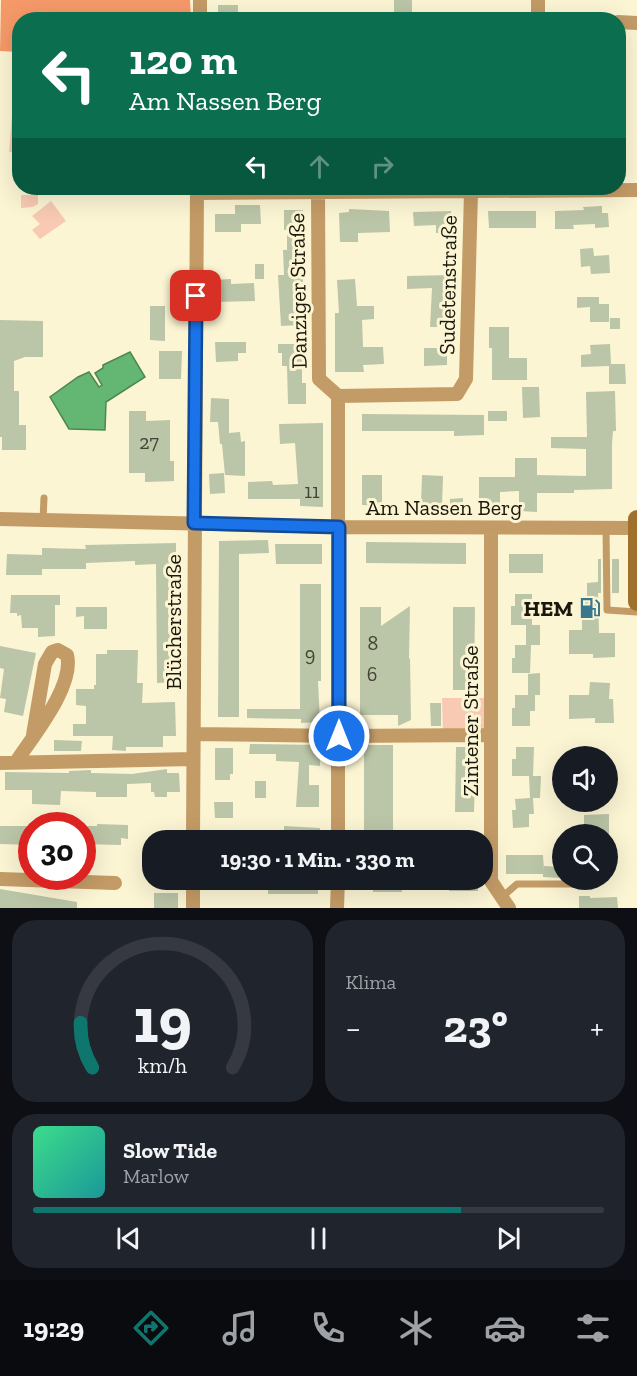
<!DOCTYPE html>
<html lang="de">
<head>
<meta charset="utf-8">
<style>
  :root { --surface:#171b24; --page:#20242c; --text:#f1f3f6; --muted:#9ea1a6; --line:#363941; --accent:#0f766e }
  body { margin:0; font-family:"Zilla Slab",serif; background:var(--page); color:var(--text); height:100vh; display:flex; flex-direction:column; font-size:22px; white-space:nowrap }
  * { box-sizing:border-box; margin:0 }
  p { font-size:20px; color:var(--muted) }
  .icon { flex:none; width:33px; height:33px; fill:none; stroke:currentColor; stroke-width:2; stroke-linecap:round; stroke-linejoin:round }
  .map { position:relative; height:908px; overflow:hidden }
  .sheet { display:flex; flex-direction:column; gap:12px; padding:12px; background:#0d0f14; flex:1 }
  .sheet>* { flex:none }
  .guide { position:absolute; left:12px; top:12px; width:614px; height:183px; border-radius:24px; box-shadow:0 6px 24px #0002; background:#0b6e4f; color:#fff; overflow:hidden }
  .fabs { position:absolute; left:552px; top:746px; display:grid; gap:12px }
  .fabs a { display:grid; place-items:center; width:66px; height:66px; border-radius:50%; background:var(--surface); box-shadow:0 6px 24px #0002; font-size:30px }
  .speed { position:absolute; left:18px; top:812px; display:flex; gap:12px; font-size:30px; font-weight:700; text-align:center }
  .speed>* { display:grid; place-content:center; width:78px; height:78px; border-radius:50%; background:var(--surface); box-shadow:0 6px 24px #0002; line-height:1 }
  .speed .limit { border:9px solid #d22; background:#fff; color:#111 }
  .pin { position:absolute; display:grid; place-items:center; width:51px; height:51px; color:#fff; margin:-26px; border-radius:12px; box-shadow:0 3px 9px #0006 }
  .me { position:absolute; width:66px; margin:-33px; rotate:0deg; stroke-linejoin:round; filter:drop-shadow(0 0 4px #0008) }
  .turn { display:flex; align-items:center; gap:21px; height:126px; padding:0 18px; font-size:27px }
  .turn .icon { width:78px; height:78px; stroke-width:2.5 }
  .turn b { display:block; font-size:42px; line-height:51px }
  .lanes { display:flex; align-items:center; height:57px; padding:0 18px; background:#0003; justify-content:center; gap:30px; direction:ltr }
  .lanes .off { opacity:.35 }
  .big { font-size:45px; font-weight:700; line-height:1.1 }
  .sheet .tile { flex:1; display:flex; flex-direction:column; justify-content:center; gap:9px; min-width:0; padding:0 21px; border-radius:24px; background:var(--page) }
  .sheet .dial { align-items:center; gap:0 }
  .dial svg { height:156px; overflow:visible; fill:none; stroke:var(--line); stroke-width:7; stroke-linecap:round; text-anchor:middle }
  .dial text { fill:var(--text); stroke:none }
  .song { display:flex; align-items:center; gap:18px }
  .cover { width:72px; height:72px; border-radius:9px; background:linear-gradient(135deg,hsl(150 70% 55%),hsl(180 70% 35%)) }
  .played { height:6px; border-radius:3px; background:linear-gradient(90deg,var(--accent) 75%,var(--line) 75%) }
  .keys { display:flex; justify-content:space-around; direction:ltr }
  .heat { display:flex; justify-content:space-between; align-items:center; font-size:33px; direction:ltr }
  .sheet .tiles { flex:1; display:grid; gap:12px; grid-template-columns:1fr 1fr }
  .tile:last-child { grid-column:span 2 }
  .trip { position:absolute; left:142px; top:830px; width:351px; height:60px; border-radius:24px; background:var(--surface); box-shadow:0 6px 24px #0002; font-weight:700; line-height:60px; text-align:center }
  .dock { display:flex; height:96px; justify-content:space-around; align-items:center; background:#090b0e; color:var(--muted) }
  .dock .icon { width:42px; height:42px }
  .dock .current { color:var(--accent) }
  .dock b { font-size:27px; color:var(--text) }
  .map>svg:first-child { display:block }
  .green { fill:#f8cab3 }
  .forest { fill:#f69969 }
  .water { fill:#63b772; stroke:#4d8753; stroke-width:1.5 }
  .building { fill:#bbc5a7 }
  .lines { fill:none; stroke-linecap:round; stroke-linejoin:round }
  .lane { stroke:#c39b66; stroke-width:7 }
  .street { stroke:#c39b66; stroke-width:14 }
  .secondary { stroke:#a0712d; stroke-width:18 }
  .route-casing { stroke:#114b97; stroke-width:15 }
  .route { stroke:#1a73e8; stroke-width:10 }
  .labels { text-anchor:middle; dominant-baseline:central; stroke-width:6; stroke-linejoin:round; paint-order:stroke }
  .number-label { font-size:20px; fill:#424333 }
  .street-label { font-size:22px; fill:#1a180c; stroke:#fcf5d4 }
  .poi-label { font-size:22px; font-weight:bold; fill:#1a180c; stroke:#fcf5d4; text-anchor:end }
</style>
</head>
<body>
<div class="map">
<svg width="637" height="908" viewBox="0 0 637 908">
  <rect width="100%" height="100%" fill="#fcf5d4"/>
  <path class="green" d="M12,116L19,117V153L9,152Z
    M21,195H38V204L33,207L21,208Z
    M51,201L66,221L40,239L32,230L40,224L32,216Z
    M442,698H489V733L443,734Z"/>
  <path class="forest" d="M1,0H190L191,19L20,20L19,52L0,51Z"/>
  <path class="water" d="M130,352L145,377L106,402L105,430L69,429L50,397L78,377L89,372L99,387L102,385L95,373L103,368V365Z"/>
  <path class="building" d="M394,0H412V20H394Z
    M218,5H238V20H218Z
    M235,205H260L261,224H241V232H215V214H235Z
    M602,206V213H608L609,227L595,228V224L573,225L574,229H555V211L584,210L583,207Z
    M349,209L389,211L390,232L358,233V242H340L339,213L349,212Z
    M284,210H303V282H293L294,306H299L300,325L281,326L278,275H284L283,250H287V230H284Z
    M451,211L452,233H436V225L414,226L413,212Z
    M488,211H536V228H489Z
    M593,248L594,256L609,255L610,273L591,274L590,266L581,267L580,249Z
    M255,264H264V279H255Z
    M452,275V294H448V327H430L432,288L407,289V276Z
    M231,279V284L254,283L255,301L214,302V280Z
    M355,279L357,306H374V319L362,320L363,347H383L384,364L363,365L364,372H335V313H339L337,280Z
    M175,290H187V301L176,300Z
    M577,297H599V304H609V322H590V307L577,308Z
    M150,306H165V341L150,340Z
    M610,318H620V329H610Z
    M0,320L43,321V357H25L14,361V391H19V425H26V450H2V437H0Z
    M489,327H509V358H527V380H492V348H489Z
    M215,342H246V353H238V361L216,362Z
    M278,344H302V383H306V404H288L287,366H282V353H278Z
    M610,344L611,364H625L626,384H609V366L581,367V355L591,354L590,345Z
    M424,348H447V365L424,366Z
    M159,351H182L181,379H159Z
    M522,387H539L540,417L523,418Z
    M615,391L616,431H613L612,444V489L574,490V493H537V512L519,511V491L500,492V506H479V477H515V458H537V475L586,476V449L551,448V437H587L586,392Z
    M211,398L229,399V433L240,432L241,442L245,441V476L225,475L222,444H220L218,422H210Z
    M129,411H146V421L170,420V461H174V481L145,482V473H129Z
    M488,411H507V421H488Z
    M362,414L484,415V435L454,436V431H362Z
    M323,423V507L300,506V499H248V482L272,481L273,485L298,484L295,443L280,444L279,424Z
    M224,473L225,493L210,494L209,474Z
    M362,475H382V506L362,505Z
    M422,475L443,476L442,506L421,505Z
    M463,498V508H450V499Z
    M268,540L269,553L239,554V717H218L219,541Z
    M366,542L466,543V564L366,563Z
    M176,543L175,682L157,683L156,564L135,565V561L86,563V569H42V575H6L7,554L42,555V548L86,549L85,545Z
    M275,544H322V564H276Z
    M509,554H543V573H509Z
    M598,559H601V593H598L599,633H615V657L593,658V654H569V630H582V598H587V583L598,582Z
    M612,559H619V593H612Z
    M300,584H321V681H318L320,722L301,723V719L247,718V709H300Z
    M515,594H532V625H540V645H531L530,673H512V658H515V645H526V625H511V606H515Z
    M11,595H60V605H55V636L38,637V628H22L21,615L17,616V613H10Z
    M410,606L409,659L410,658L411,720L398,726V715H360V607H381V626Z
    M76,607H107V629H84V616L76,617Z
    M453,607H475L474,690H453Z
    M0,646L36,653L23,716L4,712L6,699L0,698L4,669L0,668Z
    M107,650H138L137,683H143L142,703L175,702L176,736H163V747H126V751L112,750L113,736H73V724H86V706L76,705V689H94V685H96V654H107Z
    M540,673V695H535V711H530V726H512V708H515V695H528V674Z
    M590,682L610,683L609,699H613L614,723H595V718L569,719V695H589Z
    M430,703H441V726H431Z
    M54,740L82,741L81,751H54Z
    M250,744L320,745V766L309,765V785H319V807H296L299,762L276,761V754H249Z
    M364,745H393V840H364Z
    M456,747H476L474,812H455Z
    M516,747H534L533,776H541L540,798H533L534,814H529V827L513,828L512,810H516L515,799L530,798L529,776H512V759H516Z
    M215,748H233V774H230V780H215Z
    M167,769V773H179L180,792H167V797H155L154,792H151V783L127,784V797H96V792L61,791L60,805L32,804V790H5V772L69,773V771L91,770V773L132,774Z
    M255,781H266V798H255Z
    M214,802H233V818H215Z
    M609,814V834H593V826H584V815Z
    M97,824L128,825V839L121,838V845L82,844V826H97Z
    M0,826H32V845L0,844Z
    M284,826L320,828V840H284Z
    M506,855H543L544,870V866L562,867L561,878L543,877V874H506Z
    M268,879H318V894H268Z
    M373,879H401L402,892H373Z
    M449,879H478V891H449Z
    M0,889L77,902V908H0Z
    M154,893H178V908H154Z
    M579,896H590V898L617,897L618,908H579Z"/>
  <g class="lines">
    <path class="lane" d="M43,520L44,498
      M606,528L607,610L637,612
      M502,897L517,884H583"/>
    <path class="street" d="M538,0V20
      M200,20V0
      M618,22L637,23
      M318,192L319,379L338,396V840
      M197,193L637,190
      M338,396L457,394L466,379L471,192
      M0,519L339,527L637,528
      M491,528V881L509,908
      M194,734L339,736L491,735
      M16,762C32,737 75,686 67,655L58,650L52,652L45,664L33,735
      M0,763L193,759
      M193,840L197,188
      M0,879L115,883
      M193,879V908
      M337,908L338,879"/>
    <path class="secondary" d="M637,519V602"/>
  </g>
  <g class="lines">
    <defs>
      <path id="route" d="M196,296L194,523L339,527V736"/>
    </defs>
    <use href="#route" class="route-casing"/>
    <use href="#route" class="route"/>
  </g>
  <defs>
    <symbol id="fuel-bare" viewBox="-9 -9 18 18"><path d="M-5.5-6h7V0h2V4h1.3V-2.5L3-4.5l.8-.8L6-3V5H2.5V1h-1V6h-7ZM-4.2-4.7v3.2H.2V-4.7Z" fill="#39778d" stroke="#fcf5d4" stroke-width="2.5" paint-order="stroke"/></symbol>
  </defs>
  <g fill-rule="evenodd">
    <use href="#fuel-bare" x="575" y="593" width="30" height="30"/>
  </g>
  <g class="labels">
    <g class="number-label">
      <text x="149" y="442">27</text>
      <text x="312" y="491">11</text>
      <text x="373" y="643">8</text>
      <text x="310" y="654">9</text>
      <text x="372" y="674">6</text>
    </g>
    <g class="street-label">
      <text transform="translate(448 285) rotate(-89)">Sudetenstraße</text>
      <text transform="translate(298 291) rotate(-91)">Danziger Straße</text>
      <text x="444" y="507">Am Nassen Berg</text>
      <text transform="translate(173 622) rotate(-90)">Blücherstraße</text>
      <text transform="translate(470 721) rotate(-90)">Zintener Straße</text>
    </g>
    <g class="poi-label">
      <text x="573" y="608">HEM</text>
    </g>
  </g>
</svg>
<div class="fabs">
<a><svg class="icon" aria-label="sound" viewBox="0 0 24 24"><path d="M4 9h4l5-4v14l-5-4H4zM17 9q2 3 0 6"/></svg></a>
<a><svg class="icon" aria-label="search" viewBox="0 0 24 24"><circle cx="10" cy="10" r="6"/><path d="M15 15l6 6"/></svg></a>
</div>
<div class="speed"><div class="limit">30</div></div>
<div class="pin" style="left:196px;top:296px;background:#d93025"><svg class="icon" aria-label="arrive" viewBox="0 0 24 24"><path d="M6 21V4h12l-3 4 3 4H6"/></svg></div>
<svg class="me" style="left:339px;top:736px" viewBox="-20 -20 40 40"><circle r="17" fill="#1a73e8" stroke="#fff" stroke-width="3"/><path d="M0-11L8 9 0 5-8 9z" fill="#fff"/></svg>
<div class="trip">19:30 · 1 Min. · 330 m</div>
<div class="guide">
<div class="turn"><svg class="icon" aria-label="left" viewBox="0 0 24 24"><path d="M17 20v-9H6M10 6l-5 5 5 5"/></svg><div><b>120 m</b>Am Nassen Berg</div></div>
<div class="lanes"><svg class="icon" aria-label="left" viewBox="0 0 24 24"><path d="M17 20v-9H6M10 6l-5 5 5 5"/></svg><svg class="icon off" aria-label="ahead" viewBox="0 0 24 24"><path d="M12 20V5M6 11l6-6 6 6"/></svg><svg class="icon off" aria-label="right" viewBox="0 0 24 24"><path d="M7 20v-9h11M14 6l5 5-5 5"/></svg></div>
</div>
</div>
<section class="sheet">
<div class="tiles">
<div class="tile dial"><svg viewBox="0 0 100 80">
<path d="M14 69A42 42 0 1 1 86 69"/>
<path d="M14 69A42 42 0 0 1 8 46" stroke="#0f766e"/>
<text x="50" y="56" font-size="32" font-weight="700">19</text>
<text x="50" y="72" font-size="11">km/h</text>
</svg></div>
<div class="tile"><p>Klima</p>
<div class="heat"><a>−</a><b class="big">23°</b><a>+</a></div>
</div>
<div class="tile">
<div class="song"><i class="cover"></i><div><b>Slow Tide</b><p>Marlow</p></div></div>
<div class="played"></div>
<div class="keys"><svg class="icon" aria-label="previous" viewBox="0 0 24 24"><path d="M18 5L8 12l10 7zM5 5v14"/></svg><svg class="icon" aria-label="pause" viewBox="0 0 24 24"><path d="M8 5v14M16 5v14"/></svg><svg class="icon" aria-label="next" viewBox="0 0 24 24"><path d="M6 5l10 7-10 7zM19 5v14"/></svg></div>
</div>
</div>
</section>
<nav class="dock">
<b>19:29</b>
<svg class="icon current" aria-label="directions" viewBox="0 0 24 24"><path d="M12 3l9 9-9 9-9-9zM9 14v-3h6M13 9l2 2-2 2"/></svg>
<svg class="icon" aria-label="music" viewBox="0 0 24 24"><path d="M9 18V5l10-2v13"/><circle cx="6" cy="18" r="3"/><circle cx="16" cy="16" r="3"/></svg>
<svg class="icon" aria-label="phone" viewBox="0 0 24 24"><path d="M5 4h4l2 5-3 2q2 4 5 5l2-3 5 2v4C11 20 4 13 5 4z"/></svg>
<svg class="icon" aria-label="climate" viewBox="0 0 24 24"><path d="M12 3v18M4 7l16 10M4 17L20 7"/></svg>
<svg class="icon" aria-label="car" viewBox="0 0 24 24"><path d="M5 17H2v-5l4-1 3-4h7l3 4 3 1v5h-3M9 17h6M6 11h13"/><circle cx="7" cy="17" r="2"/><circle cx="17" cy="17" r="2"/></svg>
<svg class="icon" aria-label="filters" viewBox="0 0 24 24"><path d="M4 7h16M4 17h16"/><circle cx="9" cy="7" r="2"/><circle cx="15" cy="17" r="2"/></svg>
</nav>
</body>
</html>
